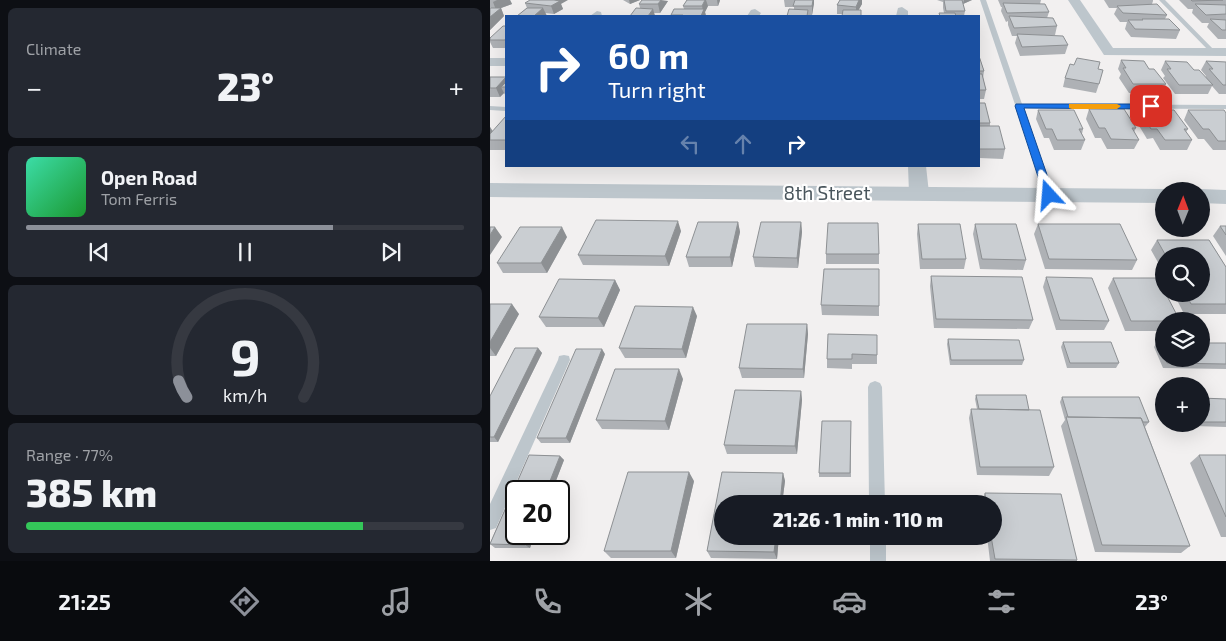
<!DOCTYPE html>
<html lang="en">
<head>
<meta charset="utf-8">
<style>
  :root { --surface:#171b24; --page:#242831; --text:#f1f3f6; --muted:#9ea1a6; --line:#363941; --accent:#8c9099 }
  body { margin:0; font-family:"Exo 2",sans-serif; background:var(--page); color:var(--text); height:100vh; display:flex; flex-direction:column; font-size:19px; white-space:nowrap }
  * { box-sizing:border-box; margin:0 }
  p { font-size:16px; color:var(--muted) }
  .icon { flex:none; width:28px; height:28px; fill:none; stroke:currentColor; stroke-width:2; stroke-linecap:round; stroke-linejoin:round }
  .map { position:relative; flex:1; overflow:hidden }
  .sheet { display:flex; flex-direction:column; gap:8px; padding:8px; background:#0d0f14; width:490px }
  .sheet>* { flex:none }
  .top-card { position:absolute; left:15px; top:15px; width:475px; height:152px; border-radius:0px; box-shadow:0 5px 20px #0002; background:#1a4fa0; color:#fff; overflow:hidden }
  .needle { width:32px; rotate:1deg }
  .buttons { position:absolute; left:665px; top:182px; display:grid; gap:10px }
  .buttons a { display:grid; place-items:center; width:55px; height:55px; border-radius:50%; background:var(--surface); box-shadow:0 5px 20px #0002; font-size:25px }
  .speed { position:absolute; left:15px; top:480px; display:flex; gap:10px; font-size:25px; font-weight:700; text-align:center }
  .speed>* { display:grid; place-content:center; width:65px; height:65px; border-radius:50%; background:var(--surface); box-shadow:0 5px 20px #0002; line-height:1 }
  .speed .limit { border:2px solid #111; border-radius:8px; background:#fff; color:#111 }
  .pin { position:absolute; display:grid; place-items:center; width:42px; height:42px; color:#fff; margin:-21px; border-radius:10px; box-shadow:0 2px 8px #0006 }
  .me { position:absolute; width:55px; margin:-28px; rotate:341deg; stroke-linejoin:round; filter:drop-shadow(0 0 4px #0008) }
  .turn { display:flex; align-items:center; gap:18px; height:105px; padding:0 20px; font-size:22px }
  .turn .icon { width:65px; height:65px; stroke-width:2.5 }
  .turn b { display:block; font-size:35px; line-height:42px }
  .lanes { display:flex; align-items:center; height:48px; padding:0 20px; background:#0003; justify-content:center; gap:25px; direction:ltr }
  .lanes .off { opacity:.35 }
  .big { font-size:38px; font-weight:800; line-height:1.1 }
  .sheet .tile { flex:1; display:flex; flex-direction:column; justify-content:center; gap:8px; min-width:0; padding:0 18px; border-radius:8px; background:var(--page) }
  .sheet .dial { align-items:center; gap:0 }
  .dial svg { height:130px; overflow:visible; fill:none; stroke:var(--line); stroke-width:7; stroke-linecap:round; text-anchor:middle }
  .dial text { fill:var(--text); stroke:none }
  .song { display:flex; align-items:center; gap:15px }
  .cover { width:60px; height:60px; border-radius:8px; background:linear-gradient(135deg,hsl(160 70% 55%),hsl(130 70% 35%)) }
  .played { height:5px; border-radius:2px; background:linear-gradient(90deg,var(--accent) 70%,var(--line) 70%) }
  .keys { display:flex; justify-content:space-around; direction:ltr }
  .heat { display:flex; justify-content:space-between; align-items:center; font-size:28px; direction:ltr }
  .charge { height:8px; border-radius:4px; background:linear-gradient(90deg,#34c759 77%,var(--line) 0) }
  .trip { position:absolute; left:224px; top:495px; width:288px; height:50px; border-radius:25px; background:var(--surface); box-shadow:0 5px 20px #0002; font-weight:800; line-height:50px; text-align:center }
  .menu { display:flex; height:80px; justify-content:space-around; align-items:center; background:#090b0e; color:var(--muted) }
  .menu .icon { width:35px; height:35px }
  .menu .active { color:var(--accent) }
  .menu b { font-size:22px; color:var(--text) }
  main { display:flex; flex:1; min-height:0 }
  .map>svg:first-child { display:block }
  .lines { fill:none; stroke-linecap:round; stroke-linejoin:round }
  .service { fill:#bdc6cc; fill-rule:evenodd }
  .minor { fill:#bdc6cc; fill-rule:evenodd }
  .tertiary { fill:#bdc6cc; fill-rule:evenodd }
  .wall { fill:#aeb1b5 }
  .shaded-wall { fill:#8d9093 }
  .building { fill:#caced2; stroke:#8d9093 }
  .route { fill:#1a73e8; stroke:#114b97 }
  .slow { fill:#f59e0b }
  .labels { text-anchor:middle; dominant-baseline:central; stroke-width:4.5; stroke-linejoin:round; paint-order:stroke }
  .street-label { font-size:19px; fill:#49555c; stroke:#fff }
</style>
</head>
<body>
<main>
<section class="sheet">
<div class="tile"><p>Climate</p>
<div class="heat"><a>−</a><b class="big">23°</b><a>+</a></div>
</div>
<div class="tile">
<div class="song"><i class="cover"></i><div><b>Open Road</b><p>Tom Ferris</p></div></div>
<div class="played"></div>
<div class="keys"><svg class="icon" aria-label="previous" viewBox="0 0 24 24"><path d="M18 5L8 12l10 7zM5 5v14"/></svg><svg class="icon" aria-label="pause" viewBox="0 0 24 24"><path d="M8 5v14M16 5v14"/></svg><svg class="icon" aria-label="next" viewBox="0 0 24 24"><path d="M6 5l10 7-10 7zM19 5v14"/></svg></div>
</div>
<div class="tile dial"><svg viewBox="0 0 100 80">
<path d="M14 69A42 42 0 1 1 86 69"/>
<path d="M14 69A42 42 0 0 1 9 59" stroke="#8c9099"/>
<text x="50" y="56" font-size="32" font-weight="700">9</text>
<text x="50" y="72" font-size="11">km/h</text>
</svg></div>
<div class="tile"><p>Range · 77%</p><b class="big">385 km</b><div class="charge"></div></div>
</section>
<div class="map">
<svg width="736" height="561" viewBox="0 0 736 561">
  <rect width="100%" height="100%" fill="#f2f0f0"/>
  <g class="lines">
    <path class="service" d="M490,0H496L532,104L736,105V109L534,108L564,195L562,197H556Z
      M669,0H675L725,51V53H721Z
      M0,106L16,107V111L0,110Z
      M74,355L79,356L80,360L6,528L0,530V504L68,360L69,356Z
      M385,381L390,383L392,387L395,504H379L378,387L380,383Z
      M380,536H396V561H380Z"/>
    <path class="minor" d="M578,0H590L623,48H736V56L614,55Z
      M412,7L418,11V16H406L408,8Z
      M265,9L271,13L269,16H257L261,10Z
      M107,11L111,12L112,16H100Z
      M0,58H16V66H0Z
      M418,166H436L439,193L436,197L429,199L422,197L419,193Z"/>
    <path class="tertiary" d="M0,183L674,189L683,191H674V203L0,197Z
      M711,189L736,190V204L711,203V191H702Z"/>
  </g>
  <path class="wall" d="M0,0H20L22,4L11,8L14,16L0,30V8H1L0,7Z
    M133,0H150L140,4Z
    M197,0H230V1L228,6H218L215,12L216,16H182L181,15L194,9L193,6Z
    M294,0H324L322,15H318V16H297L304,9V7H295Z
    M349,0H372V4L368,10L352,14H347V5L350,0Z
    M447,0H482L473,4L475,11L474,16H449V13H454L453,8V2Z
    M508,0H551L550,4L559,12L557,18L567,26L565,35H551L578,45L575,54L530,56L525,43L527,36H522L518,25V21L516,22L511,11L512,7H511Z
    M614,0H663V1L662,4L677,15L675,19L690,30L686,39L641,37L635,29L637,22H630L624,14L627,8H619Z
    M689,0H736V39H728L717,27L719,23H712L702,13L703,9H698Z
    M178,1L170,13H164L165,16L150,8L149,4Z
    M35,3L71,4L73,9L64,14L55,13L57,16H27L37,8Z
    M16,26V48H3L0,42V38Z
    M489,56L494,71L493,78L496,90L494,99H489Z
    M631,60L659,69L676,84L672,93H639L629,78L631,74L628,69Z
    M675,61L704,70L716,77V76L711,70L716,61L736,62V94H729L722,86L718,94H685L673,78L675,76L671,70Z
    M608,69L609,84L606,93L573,87L575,78Z
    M0,77H16V96L14,93L10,97H0Z
    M489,103L500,123V126L515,149L513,159L489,158Z
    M599,109L646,128L644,132L649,140L644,149H617L611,138H605L596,119Z
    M548,110L593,129L592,134L595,140L591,150H564L559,138H554L546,119Z
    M649,110L698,129L696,132L702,140L697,150H670L663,138L657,139L645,119Z
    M698,110L736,113V150H723L714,139H708L694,120Z
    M16,116V150H0V127L3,131Z
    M248,222L250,232L242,267H199L196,257Z
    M311,222L312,232L308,268L265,267L263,257Z
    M428,224L476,259L474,269H430L427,234Z
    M485,224L536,260L533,270L490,269L483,234Z
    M548,224L647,260L642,270L555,269L544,234Z
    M730,226H736V256L723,236Z
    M191,231L179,266L93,265L88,255Z
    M77,237L57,273H13L7,263Z
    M667,240H719L736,267V314H694L684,294H711V256H674V273L661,250Z
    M336,254H389V264H336Z
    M441,276L543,320L539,329L444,328L440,286Z
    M556,277L619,321L614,330H566L553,287Z
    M623,278L674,321V331H635L618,288Z
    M125,280L130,290L114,327H56L49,317Z
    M0,304L29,314L6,356H0Z
    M331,305L389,306V316L332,315Z
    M207,316L196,358H135L129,348Z
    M317,324L318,334L314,378H252L249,368Z
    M387,335V364H362V369L337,368V359Z
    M458,339L534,360L532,365H460L457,344Z
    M573,342L629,363L626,368H577L571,347Z
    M667,342H674V359H711L736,343V369L673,368L664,347Z
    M48,348L52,353L8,442H0V396Z
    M115,354L80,443H51L47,438Z
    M193,379L179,430L112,429L106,420Z
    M311,391L312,400L307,454H237L234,445Z
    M486,395L539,410L564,467L559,476L487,475L479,418L481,409H487L485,399Z
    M572,397L659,422L655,427L700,546L691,553L605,552L571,426L575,420L570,402Z
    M711,398L736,399V427L705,426L704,424H711Z
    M361,421V477H329V473Z
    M39,455L70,456L74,460L62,491H26V534H45L40,548H5L0,544V543Z
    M709,455H736V537H731L700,463Z
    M232,472L293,473L295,481L292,504H232V536H289L287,559L221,558L217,551Z
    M204,481L186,558H121L114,551Z
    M495,493L587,560V561H500L497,536H502V504H492L491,501Z"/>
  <path class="shaded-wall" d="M7,0H20L22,4L11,8L14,16L0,30V17L6,10L3,2Z
    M61,0H78L71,4L73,9L64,14L61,6Z
    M139,0H150L140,4Z
    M171,0L178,1L170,13L168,4Z
    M215,0H216L218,6L215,12L216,16H211L213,11L212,6Z
    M227,0H230L228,6Z
    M323,0H324V4L322,15V6Z
    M369,0H372V4L366,15V7Z
    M474,0H482L473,4Z
    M53,8L57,16H44Z
    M163,9L165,16H158Z
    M16,77V87H11L14,93L10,97L6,88Z
    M0,127L5,136L0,140Z
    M188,221L191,231L179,266L175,256Z
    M248,222L250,232L242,267L240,257Z
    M311,222L312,232L308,268L307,258Z
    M5,227L12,237L0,255V235Z
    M72,227L77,237L57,273L51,263Z
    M125,280L130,290L114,327L108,318Z
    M22,304L29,314L6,356L0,348V342Z
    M203,307L207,316L196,358L192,349Z
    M317,324L318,334L314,378L313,369Z
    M48,348L52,353L8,442L4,437Z
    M112,349L115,354L80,443L76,438Z
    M189,369L193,379L179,430L175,421Z
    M311,391L312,400L307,454L305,446Z
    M70,456L74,460L62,491H56Z
    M199,472L204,481L186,558L181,551Z
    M293,473L295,481L292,504H290Z
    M39,534H45L40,548L35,545Z
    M286,536H289L287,559L284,552Z"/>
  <path class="building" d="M40,0H64L70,1L61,6L35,3Z
    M152,0H171L168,4H149Z
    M197,0H215L212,6H193Z
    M305,0H323L322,6H303Z
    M350,0H369L366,7L347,5Z
    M454,0H472L475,11H456Z
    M701,0H733L702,1Z
    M513,3L555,4L559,12L517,13Z
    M667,4L677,15L633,13L627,6Z
    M705,4L736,5V14L716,15Z
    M0,8H11L0,17Z
    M37,8H53L44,16H27Z
    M146,8L163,9L158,16H140Z
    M184,9H214L211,16H192L193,15H181Z
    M299,9L318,10L317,16H297Z
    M353,10H371V16H352Z
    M449,13H465L466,16H450Z
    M519,16L563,18L567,26L524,28Z
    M652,19H679L690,30L645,29L638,20H653Z
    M720,19L736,20V30H732Z
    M13,26H16V38L15,40H0V38Z
    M527,34L573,36L578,45L532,47Z
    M489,56L494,71H489Z
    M587,58L610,62L608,69L613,70L609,84L575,78L580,64L584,65Z
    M631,60L654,61L659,69H664L676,84H643L633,68H636Z
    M675,61L697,62L704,70H709L723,85H689L677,69H681Z
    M716,61L736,62V85H733L719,69H723Z
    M489,74H492L496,90H489Z
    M0,77H16L6,88H0Z
    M16,82V87H11Z
    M489,103H495L500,123H489Z
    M599,109H634L646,128H642L649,140L621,139L615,128H609Z
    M548,110H584L593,129H589L595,140H567L562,129H556Z
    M649,110H684L698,129H694L702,140H675L667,129H661Z
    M698,110H734L736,113V141H728L719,129H713Z
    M16,116V140H0V134Z
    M489,126H509L515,149H489Z
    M106,220L188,221L175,256L88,255Z
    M208,222H248L240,257H196Z
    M271,222H311L307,258L263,257Z
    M338,223H388L389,254H336Z
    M428,224H470L476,259H432Z
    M485,224H526L536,260L492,259Z
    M548,224H630L647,260L559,259Z
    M730,226H736V235Z
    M0,227H5L0,235Z
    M30,227H72L51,263H7Z
    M667,240H719L736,267V304H701L696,294H711V256H676Z
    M334,269H389V306L331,305Z
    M441,276L532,277L543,320L446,319Z
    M556,277L602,278L619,321L570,320Z
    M623,278H669L674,288V294H676L690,321H641Z
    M69,279L125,280L108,318L49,317Z
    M0,304H22L0,342Z
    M145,306L203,307L192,349L129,348Z
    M257,324H317L313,369L249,368Z
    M338,334L387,335V355L362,354V359H337Z
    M458,339L529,340L534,360H461Z
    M573,342H621L629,363H580Z
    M667,342H674V357Z
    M711,343H736V364L677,363L675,359H711Z
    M25,348H48L4,437H0V396Z
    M86,349H112L76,438H47Z
    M125,369H189L175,421L106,420Z
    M245,390L311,391L305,446L234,445Z
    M486,395H536L539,410L489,409Z
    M572,397H649L659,422H653L651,418L578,417Z
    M711,398L736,399V422H711Z
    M481,409L550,410L564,467H490Z
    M576,417L651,418L700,546L612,545Z
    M332,421H361L360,473H329Z
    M39,455L70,456L56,491H26V534H39L35,545L0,544Z
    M709,455H736V517Z
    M138,472H199L181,551H114Z
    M232,472L293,473L290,504H232V536H286L284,552L217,551Z
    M495,493L571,494L587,560L505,559L501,536H502V504H496Z"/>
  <path class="route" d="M526,104H661L665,106L661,109L534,108L564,195L559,198L554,195L525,106Z"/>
  <path class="slow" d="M579,104H627L631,106L627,109H582L579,108Z"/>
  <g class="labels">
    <g class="street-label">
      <text x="337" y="192">8th Street</text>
    </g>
  </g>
</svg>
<div class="buttons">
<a><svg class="needle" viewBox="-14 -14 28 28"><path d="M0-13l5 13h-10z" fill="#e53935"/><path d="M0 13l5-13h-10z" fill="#9ea1a6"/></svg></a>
<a><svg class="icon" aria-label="search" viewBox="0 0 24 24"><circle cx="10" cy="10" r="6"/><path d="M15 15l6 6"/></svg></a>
<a><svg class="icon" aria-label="layers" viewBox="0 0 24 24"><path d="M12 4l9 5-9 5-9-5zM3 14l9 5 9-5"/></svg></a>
<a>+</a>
</div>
<div class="speed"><div class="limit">20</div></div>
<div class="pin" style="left:661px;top:106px;background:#d93025"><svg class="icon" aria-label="arrive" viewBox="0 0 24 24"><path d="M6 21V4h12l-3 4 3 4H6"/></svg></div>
<svg class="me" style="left:559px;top:195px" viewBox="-20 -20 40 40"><path d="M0-17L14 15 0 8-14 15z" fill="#1a73e8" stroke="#fff" stroke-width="4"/></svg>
<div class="trip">21:26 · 1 min · 110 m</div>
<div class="top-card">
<div class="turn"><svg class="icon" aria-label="right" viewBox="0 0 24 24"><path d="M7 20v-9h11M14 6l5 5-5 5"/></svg><div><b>60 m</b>Turn right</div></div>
<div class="lanes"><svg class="icon off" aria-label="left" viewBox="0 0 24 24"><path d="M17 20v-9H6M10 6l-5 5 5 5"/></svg><svg class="icon off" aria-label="ahead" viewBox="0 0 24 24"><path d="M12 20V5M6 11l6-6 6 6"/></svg><svg class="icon" aria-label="right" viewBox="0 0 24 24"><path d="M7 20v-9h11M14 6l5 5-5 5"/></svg></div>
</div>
</div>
</main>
<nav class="menu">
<b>21:25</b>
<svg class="icon active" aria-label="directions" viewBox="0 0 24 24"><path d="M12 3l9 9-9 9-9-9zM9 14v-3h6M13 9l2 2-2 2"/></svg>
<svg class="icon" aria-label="music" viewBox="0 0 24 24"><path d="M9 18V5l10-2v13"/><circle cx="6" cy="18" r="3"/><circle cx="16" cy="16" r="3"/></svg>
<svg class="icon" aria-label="phone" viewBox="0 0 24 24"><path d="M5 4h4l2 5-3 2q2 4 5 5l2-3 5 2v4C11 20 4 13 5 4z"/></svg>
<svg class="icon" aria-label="climate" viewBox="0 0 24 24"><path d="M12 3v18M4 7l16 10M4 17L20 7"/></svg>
<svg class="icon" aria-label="car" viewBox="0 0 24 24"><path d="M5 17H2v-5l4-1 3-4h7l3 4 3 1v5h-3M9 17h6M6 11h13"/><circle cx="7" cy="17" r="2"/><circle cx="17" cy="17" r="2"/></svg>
<svg class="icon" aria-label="filters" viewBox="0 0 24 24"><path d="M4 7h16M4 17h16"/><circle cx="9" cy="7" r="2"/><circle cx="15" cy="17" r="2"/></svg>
<b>23°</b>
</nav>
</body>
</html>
